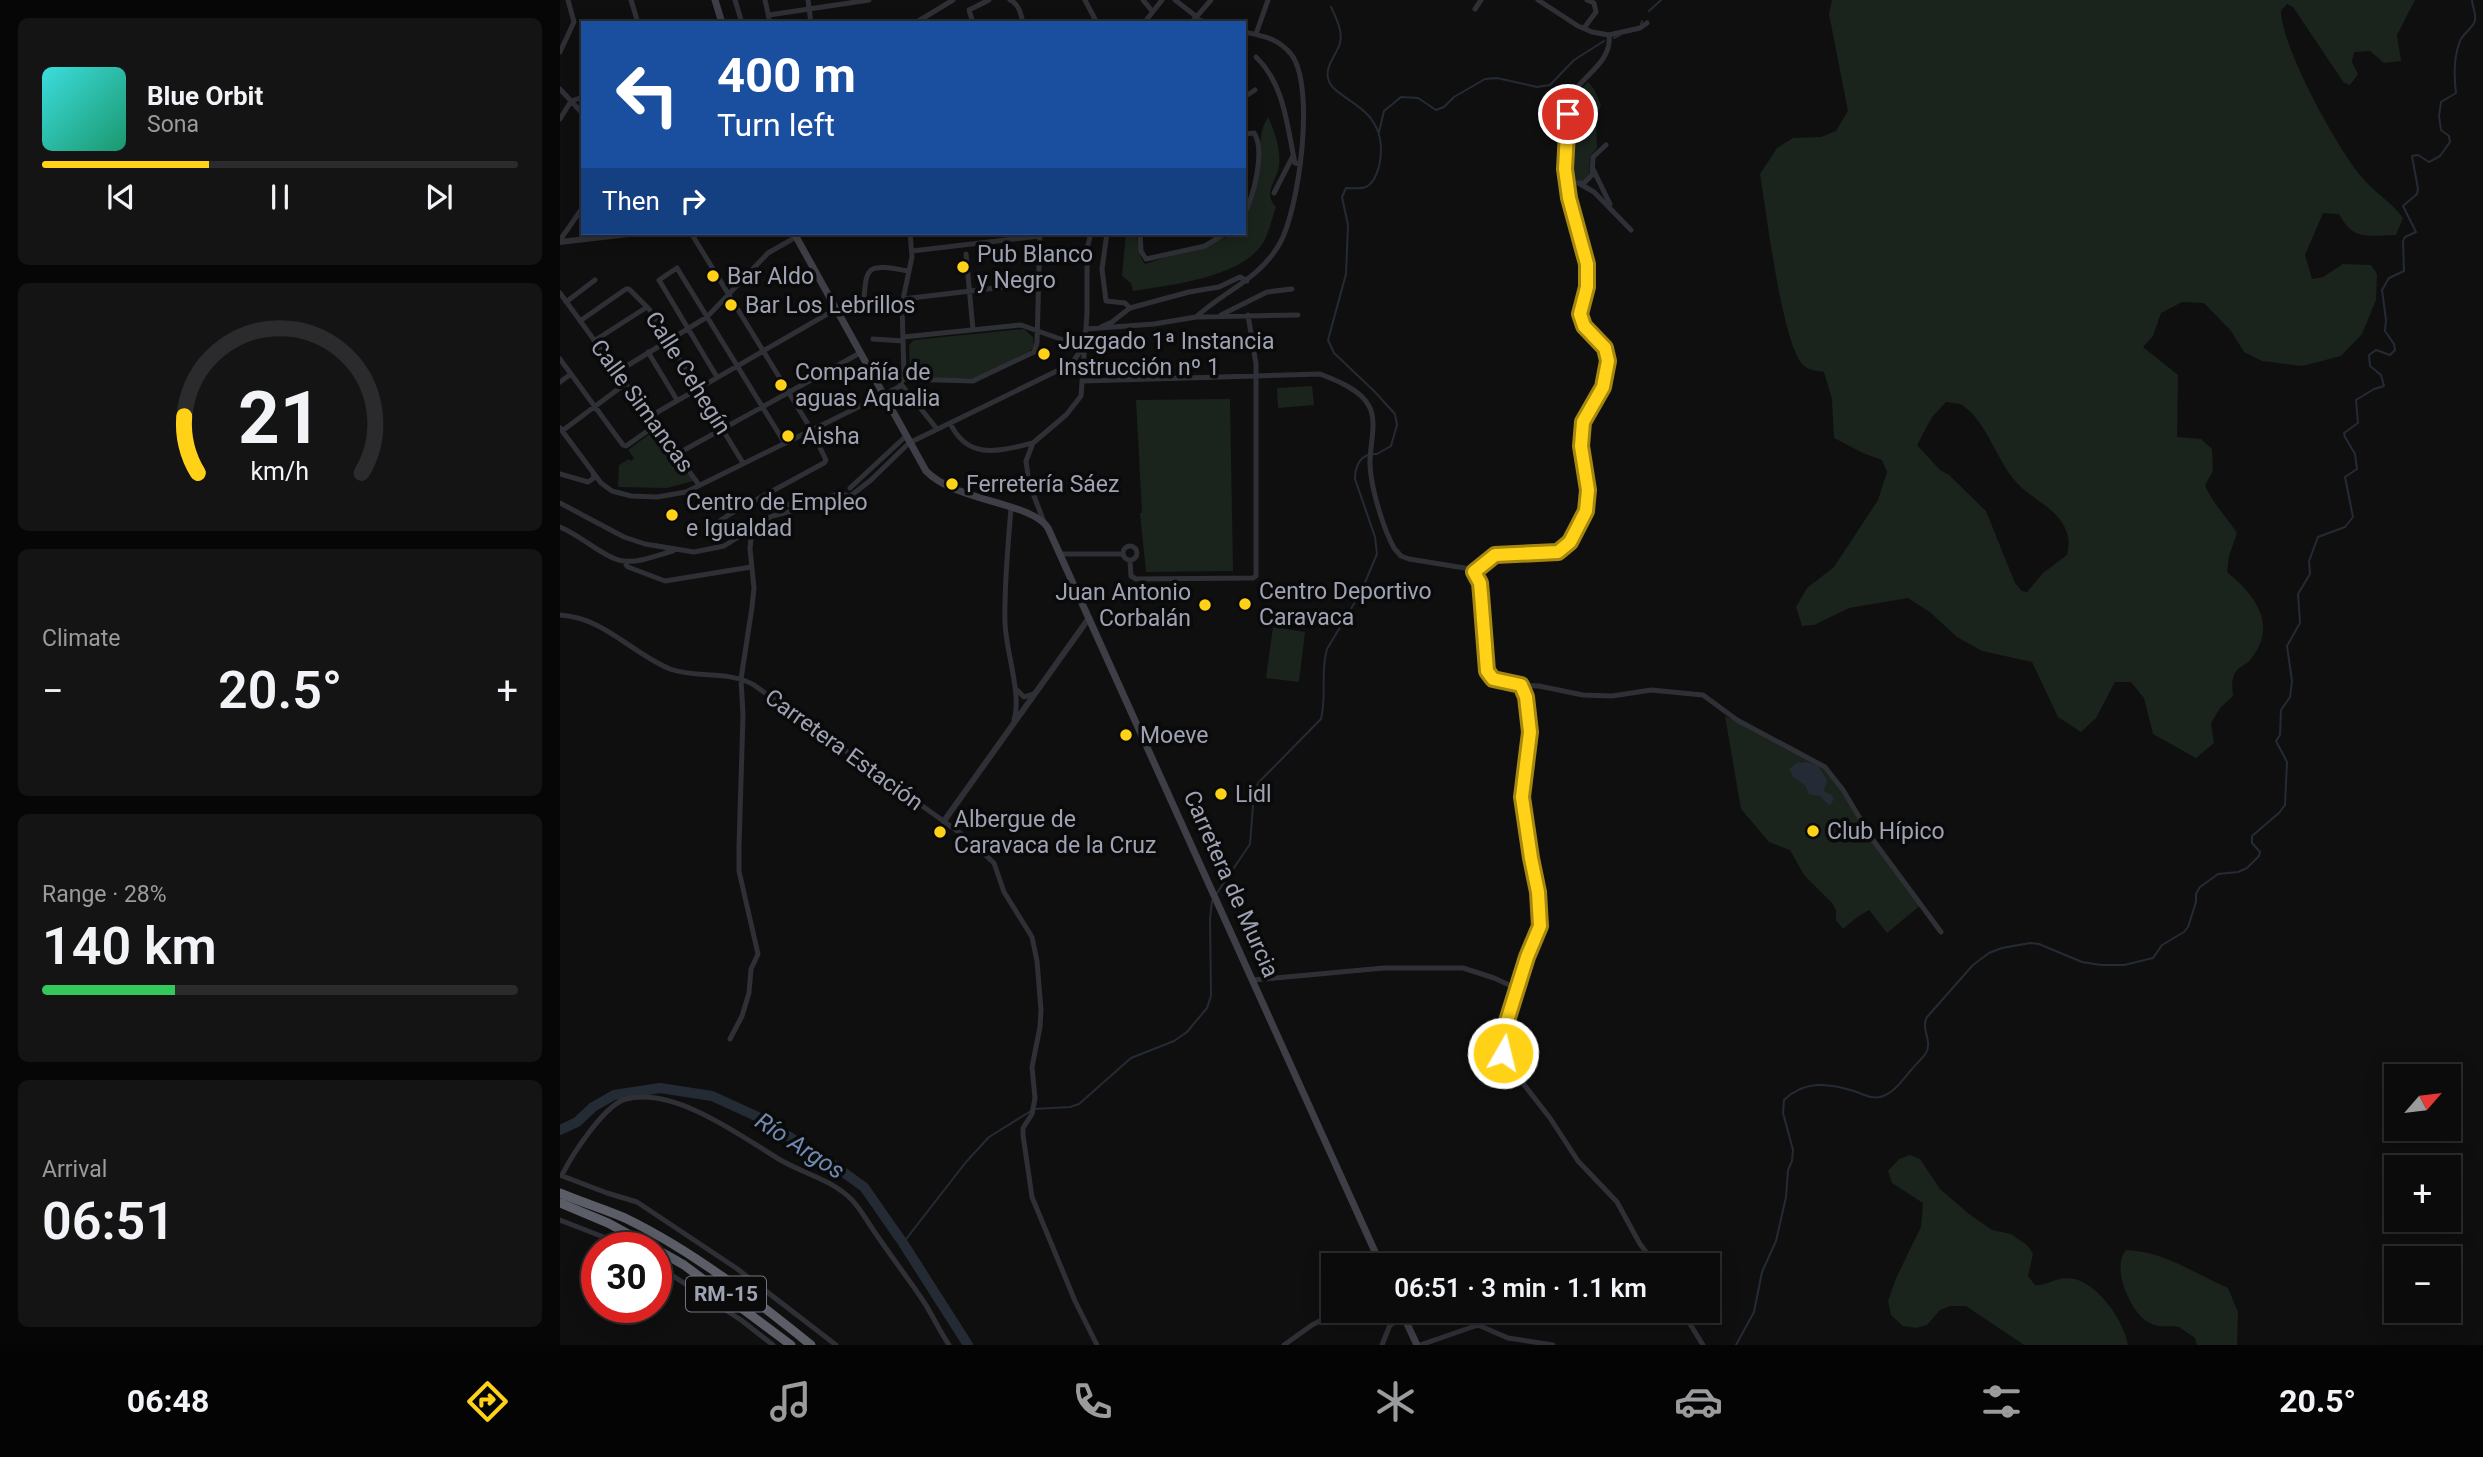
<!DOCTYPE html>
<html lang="en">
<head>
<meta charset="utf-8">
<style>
  :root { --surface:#0b0b0c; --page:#141415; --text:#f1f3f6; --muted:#9a9b9d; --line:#2b2b2d; --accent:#ffd218 }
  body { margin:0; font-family:Roboto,sans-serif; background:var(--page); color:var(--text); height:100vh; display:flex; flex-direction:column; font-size:26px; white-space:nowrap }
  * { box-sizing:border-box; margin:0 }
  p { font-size:23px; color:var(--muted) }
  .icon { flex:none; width:38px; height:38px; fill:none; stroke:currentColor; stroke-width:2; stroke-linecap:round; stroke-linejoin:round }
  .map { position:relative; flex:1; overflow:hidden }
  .drawer { display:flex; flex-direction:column; gap:18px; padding:18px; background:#060607; width:560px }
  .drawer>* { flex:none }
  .banner { position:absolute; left:21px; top:21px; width:665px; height:214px; border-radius:0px; box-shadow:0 4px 18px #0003,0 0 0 2px var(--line); background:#1a4fa0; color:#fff; overflow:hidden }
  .needle { width:46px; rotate:62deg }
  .buttons { position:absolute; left:1824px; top:1064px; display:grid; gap:14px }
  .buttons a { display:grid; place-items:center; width:77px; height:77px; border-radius:0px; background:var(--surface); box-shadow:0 4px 18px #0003,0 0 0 2px var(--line); font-size:35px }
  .speed { position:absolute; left:21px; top:1232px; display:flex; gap:14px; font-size:35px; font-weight:700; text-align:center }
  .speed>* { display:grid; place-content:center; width:91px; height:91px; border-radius:50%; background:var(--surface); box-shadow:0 4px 18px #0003,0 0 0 2px var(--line); line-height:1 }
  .speed .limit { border:10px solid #d22; background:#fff; color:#111 }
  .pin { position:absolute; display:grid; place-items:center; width:60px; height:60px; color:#fff; margin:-30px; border:4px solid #fff; border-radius:50%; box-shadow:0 2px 7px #0007 }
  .me { position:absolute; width:77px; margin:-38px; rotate:8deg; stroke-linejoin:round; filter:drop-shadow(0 0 5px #0008) }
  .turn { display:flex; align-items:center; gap:24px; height:147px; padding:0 21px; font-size:32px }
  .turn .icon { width:91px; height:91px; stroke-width:2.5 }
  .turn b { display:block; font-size:49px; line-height:60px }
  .then { display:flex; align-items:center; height:66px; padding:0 21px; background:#0003; gap:14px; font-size:26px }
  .big { font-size:52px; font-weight:600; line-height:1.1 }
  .drawer .card { flex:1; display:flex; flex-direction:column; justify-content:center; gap:10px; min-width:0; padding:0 24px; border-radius:10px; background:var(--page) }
  .drawer .dial { align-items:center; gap:0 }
  .dial svg { height:182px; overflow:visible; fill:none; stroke:var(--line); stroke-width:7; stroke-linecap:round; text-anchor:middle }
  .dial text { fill:var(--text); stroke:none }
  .song { display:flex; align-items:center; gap:21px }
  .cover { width:84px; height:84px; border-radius:10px; background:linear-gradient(135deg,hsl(180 70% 55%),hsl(160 70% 35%)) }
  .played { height:7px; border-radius:4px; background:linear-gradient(90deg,var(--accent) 35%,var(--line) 35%) }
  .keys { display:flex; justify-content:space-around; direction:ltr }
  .heat { display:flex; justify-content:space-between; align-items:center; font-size:38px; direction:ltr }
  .charge { height:10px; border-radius:5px; background:linear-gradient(90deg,#34c759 28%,var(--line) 0) }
  .trip { position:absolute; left:761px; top:1253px; width:399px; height:70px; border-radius:0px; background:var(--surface); box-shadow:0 4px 18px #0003,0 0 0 2px var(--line); font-weight:600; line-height:70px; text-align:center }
  .dock { display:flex; height:112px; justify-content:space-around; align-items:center; background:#040405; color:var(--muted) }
  .dock .icon { width:49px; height:49px }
  .dock .active { color:var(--accent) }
  .dock b { font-size:32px; color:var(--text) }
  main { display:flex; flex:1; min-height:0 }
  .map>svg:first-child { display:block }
  .green { fill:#1b231d; fill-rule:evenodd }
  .water { fill:#252b34 }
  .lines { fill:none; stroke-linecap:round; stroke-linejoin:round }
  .stream { stroke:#252b34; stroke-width:2 }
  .river { stroke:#252b34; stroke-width:10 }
  .minor { stroke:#2f3036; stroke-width:5 }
  .tertiary { stroke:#2f3036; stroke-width:6 }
  .secondary { stroke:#3d3e46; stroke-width:7 }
  .motorway { stroke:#5b5d67; stroke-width:9 }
  .route-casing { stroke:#a68810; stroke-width:18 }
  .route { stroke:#ffd218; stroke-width:12 }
  .poi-dot { fill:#ffd218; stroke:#0a0a0b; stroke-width:2.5 }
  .labels { text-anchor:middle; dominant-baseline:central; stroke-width:7; stroke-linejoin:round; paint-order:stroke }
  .shield { fill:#0a0a0b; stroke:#727481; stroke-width:2 }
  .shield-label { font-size:21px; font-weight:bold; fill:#9ea2b3 }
  .poi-label { font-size:23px; fill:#9ea2b3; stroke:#0a0a0b; text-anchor:start }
  .street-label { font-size:23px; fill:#9ea2b3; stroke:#0a0a0b }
  .water-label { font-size:24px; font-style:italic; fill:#718ab2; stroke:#0a0a0b }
</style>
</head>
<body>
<main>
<section class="drawer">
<div class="card">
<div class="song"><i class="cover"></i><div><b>Blue Orbit</b><p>Sona</p></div></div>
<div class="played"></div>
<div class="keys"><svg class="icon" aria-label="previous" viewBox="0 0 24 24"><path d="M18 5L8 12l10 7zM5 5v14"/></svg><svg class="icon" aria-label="pause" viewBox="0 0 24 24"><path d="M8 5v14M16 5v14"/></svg><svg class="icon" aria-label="next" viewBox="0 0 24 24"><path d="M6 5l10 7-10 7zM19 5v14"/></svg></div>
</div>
<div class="card dial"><svg viewBox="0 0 100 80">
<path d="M14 69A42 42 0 1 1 86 69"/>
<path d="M14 69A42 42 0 0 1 8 44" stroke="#ffd218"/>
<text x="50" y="56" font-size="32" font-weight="700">21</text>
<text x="50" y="72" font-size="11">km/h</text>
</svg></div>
<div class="card"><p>Climate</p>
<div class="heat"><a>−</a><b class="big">20.5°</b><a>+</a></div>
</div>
<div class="card"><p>Range · 28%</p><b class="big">140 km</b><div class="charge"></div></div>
<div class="card"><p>Arrival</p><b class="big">06:51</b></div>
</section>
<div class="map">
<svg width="1923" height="1345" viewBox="0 0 1923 1345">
  <rect width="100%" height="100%" fill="#0f0f10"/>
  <path class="green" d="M1272,0H1855L1837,35L1841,61L1824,63L1810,51L1794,52L1792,62L1798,74L1790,85L1784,83L1733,7L1727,4L1721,11C1721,46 1777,148 1801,176C1813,192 1831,201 1843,218L1836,235C1808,235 1794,242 1779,214L1763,213L1745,255L1752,279L1763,277L1783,264L1811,265L1817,274L1816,300L1802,334L1781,356L1742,366L1702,361L1684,352L1671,331L1644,303L1622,302L1601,313L1593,336L1583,347L1618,375L1617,437L1641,439L1652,449L1653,471L1645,485C1652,503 1667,517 1677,533L1669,556L1667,572C1695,595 1719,625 1690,660C1687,664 1681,666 1677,670C1671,677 1672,687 1673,696L1660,708L1651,723L1654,743L1636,758L1593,734L1584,698L1571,682H1555L1536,718L1521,732L1498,717L1472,662L1422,651L1397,637L1371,613L1348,598L1289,608L1254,625L1242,626L1236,607L1247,588L1274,567L1318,500L1327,472L1322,460L1303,453L1274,438L1272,399L1264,372C1259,371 1248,370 1244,366C1222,347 1206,208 1200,174L1217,148L1233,138L1261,137L1276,131L1288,111L1269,14ZM1386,402C1391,403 1398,403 1402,405C1428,422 1436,462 1458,484C1473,500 1495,507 1505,528C1510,538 1509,545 1507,555L1483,573L1467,592L1462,591L1455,583L1426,511L1389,475L1380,470L1357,445L1372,417Z
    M1028,82L1034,89L1041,105L1036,118L1037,148L1030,156L1029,176L1022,181H1015C1004,169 1007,114 1014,99C1017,92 1023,87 1028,82Z
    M708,117C715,132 721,150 719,166C717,181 702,193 716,207C712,218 709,233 703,243C681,278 610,285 573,291L571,283L562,276L566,233H576L581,258L585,264L665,238L672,233H684C684,212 696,193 699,172C702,151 696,137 708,117Z
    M464,329L473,337L474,347L470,351L415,378H361L355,377L350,373L349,345L354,340Z
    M752,386L754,405L718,408L717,388Z
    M670,399L673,571L586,572L580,513H582L576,400Z
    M95,430L133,481L107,488L58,487L59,465L69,459L71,461L74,458L68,450Z
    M713,627L745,632L739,682L706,678Z
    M1165,716L1265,767L1313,840L1362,904L1327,933L1309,910L1296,918L1283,929L1276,920V910L1272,903L1244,875L1230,850L1209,842L1181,809Z
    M1350,1155L1360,1159L1380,1189L1409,1214L1432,1230L1451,1234L1468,1246L1473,1254L1468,1276L1475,1285C1487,1286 1495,1278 1507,1278C1535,1278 1564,1320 1568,1345H1464L1406,1306H1390L1380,1310L1367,1325L1356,1328L1343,1326L1331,1315L1328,1301L1337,1276L1361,1227L1363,1203L1332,1183L1328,1171L1339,1159Z
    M1566,1250C1603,1251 1634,1273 1668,1288L1678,1312L1677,1345H1637L1635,1338L1619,1327C1608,1325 1599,1329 1588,1322C1570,1312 1551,1267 1566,1250Z"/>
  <path class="water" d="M1247,762L1258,766L1267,780L1264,790L1266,793L1271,794L1274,799L1271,804L1269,805L1260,796L1249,794L1245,785L1233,777L1229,769L1237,763Z"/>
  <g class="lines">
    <path class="stream" d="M771,7C776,18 783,31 780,43C777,54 765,66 768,78C772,100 820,103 821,148C821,159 820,169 814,179C807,191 798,188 786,188L782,197L788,225L786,274L768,340L774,353L814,391L835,414L837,425L831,446L817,454H813
      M1089,11L1101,0
      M1081,24L1082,21
      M1054,38L1060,35
      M819,132L824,111L841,97L858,98L876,110L884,107L894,97L925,79L937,78L977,87L990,85L1014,60L1044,41
      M657,893L690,844L694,793L699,782L761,719C767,696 760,672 767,649L801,592L817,554L815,537L795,479C795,469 798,459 808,455
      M343,1243L406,1162L429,1137L474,1109L510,1107L519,1104L571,1058L614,1041L627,1032L647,1008L651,996L650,919L652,901
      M1176,1345L1194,1312L1202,1272L1216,1241L1226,1197L1228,1170L1232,1161L1233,1150L1223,1113L1224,1100C1244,1080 1269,1083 1294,1091C1303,1094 1310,1099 1320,1097C1335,1093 1342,1080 1352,1069C1356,1064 1362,1059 1366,1053C1373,1040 1360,1029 1367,1017L1413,965L1429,953L1442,948L1470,943L1479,944L1522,962L1541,965H1564L1593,958L1602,945L1624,932L1628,927L1636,902V894L1640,887L1658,874L1678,872L1687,868L1699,856L1700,852L1692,843V836L1719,813L1725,805L1727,762L1716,741L1720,735L1721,710L1730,697L1732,681L1727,646L1740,623L1738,594L1750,574L1749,561L1758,537L1785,527L1793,517L1785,477L1797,469L1795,454L1785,437L1784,433L1798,423L1796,400L1814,389L1824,386L1821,375L1810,366L1809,355L1816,350L1830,355L1835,350L1834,344L1825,331L1826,320L1822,290L1829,278L1844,271L1843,241L1845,237L1856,232L1843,206L1857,194L1858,189L1852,156L1858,155L1869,162L1880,156L1890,142L1889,136L1881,130L1879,116L1881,102L1896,93C1894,77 1894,56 1900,41C1903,34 1911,29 1914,23C1918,16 1912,7 1912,0"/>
    <path class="river" d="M0,1130L17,1122L33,1107L54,1095L100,1088L152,1096L198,1117L269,1162L304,1187L343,1243L408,1345"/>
    <path class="minor" d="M71,0L78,23
      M175,0L182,23
      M205,0L210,23
      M248,0L251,23
      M450,0C459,4 461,14 463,23
      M525,0L537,23
      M583,0L592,11
      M615,0L637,17
      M978,0L1018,26L1032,32L1049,35L1080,28L1087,23
      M915,9L921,0
      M209,15L309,0
      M635,19L649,23
      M355,23L393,0
      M413,23L409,10L429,0
      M584,23L602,0
      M631,23L651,0
      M1024,28L1036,12L1034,3L1027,0
      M696,34L708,0
      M0,52L14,22L8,0
      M696,57C725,85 727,127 735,163L740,164
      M0,89L23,114
      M684,97L695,90
      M0,119L11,101L23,97
      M684,134L694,133C706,151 693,197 684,215
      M1033,169L1050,204
      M1006,175L1015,183H1024L1032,175L1033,157L1046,145
      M1020,184L1034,192L1071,230
      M714,193L733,156
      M131,233L251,429L266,460L264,463L170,514L157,523L151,532
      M547,233L542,269L546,301L565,303L570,308
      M580,233L581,251L586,259L645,246L666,233
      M0,240L23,207
      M352,251L480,236
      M406,254L413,330
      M0,293L139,485
      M343,299L478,283
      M6,302L35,280
      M303,310C307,268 302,262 348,271
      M661,315L707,292L732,289
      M636,317C664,291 700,279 720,243C739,209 756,86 731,54C718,38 703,36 684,32
      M20,321L66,289H69L89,309L183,463
      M541,327L552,322L570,308L629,292L659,287L680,277L687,281
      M526,329L594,324L636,317L738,315
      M343,337L461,325L523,347
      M313,339L343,341
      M34,341L87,307
      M88,352L117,400
      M0,359L63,445L66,446L96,425
      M57,372L147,317L208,253L236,237
      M157,377L99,280L117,268L224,442
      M344,379L413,381L474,352L477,343L480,233
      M522,381L760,374C776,380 801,390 809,406C818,422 809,448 810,465C811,488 823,528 834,548L841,556L849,559L911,569C925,583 926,649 927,671L931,678L961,685L979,686L1023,695L1052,696L1091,690L1143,695L1177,720L1265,767L1283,790L1313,840L1381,932
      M0,382L11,374
      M341,384L377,429
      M89,417L276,309L343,313
      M390,423C408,461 439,451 473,443
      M0,428L41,483L52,491L71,496L97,497L126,492L339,387L344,377L342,304L352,257L350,233
      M2,431L65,384
      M117,454L300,353
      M0,474L28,482L34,478L33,473
      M290,488L345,437
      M0,503L64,537L85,544L134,552L164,546L212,516L289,497L311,480L349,443L503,368L512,363L523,347
      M221,506L280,494L290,496
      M451,508C448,546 444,585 445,623C446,652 462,695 454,720
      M484,522L469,483L466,461L473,443L506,415L521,396L527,313V249L531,233
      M0,527C19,534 47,560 64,561C79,563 98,555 113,551
      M563 553a7 7 0 1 1 14 0a7 7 0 1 1-14 0Z
      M500,554H563
      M570,560L571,576L576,579L693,578L696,576V364L688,315
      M67,562L66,565L68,567L105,581L191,567
      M914,572C920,567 927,558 935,555C957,545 993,566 1010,543C1046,492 1010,465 1024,420C1030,400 1050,386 1048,363C1047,340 1027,338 1021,319C1018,309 1027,285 1028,272C1028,252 1019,235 1013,217C1008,202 1006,185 1005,170C1004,152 1004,118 1009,101C1017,78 1053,64 1049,35
      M0,615C45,618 71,653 110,669C138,679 168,670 194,685L407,838L434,863L444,892L472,937L477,961L481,1010L480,1027L472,1067L475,1098L472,1114L463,1128V1135L472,1197L515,1301L537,1345
      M961,685L966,697L970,731L962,797L971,858L978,892L980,926L967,957L941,1045L951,1068L990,1118L1018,1161L1057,1202L1080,1244L1096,1265
      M456,689L464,697L473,694
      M693,980L824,968H903L934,978L958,989
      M170,1039L182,1016L189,993L191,969L198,954L179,871V846L183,715L181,679L192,607L194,588L190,549L192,527
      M0,1175L47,1193L77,1202L176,1268L276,1345
      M2,1175C12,1155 44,1105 66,1099C114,1087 178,1134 217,1158C241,1173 271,1179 291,1199C301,1209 308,1223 316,1234C331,1256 347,1277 362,1299C372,1314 379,1330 389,1345
      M0,1220L46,1238L64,1248
      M96,1265L181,1320L213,1345
      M945,1265L1037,1255L1086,1254
      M1122,1311L1143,1345
      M724,1345L752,1325L779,1311
      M822,1345L830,1325L844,1317
      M860,1345L918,1325L948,1338L993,1345"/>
    <path class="tertiary" d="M0,242L77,233
      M384,821L529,618"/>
    <path class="secondary" d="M155,0L162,23
      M234,233L366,471C396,502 472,502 488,528L821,1265
      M841,1311L857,1345"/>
    <path class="motorway" d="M0,1193C21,1202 44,1209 65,1218C133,1251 193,1298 251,1345
      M0,1203L48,1223L94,1248
      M96,1249L124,1265L231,1345"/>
  </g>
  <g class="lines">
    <defs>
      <path id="route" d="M943,1053L942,1037L967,957L980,926L978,892L971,858L962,797L970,732L966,697L961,685L933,679L927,671L921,594L920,583L914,572L935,555L998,552L1010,542L1026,511L1028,490L1021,446L1023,422L1043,387L1048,361L1045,348L1024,326L1020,314L1027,287V264L1009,198L1005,169L1008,114"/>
    </defs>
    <use href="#route" class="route-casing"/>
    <use href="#route" class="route"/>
  </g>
  <g class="poi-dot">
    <circle cx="403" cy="267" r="7"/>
    <circle cx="153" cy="276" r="7"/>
    <circle cx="171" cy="305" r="7"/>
    <circle cx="484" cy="354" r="7"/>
    <circle cx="221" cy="385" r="7"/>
    <circle cx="228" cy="436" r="7"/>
    <circle cx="392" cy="484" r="7"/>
    <circle cx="112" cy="515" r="7"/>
    <circle cx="685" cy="604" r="7"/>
    <circle cx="645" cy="605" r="7"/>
    <circle cx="566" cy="735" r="7"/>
    <circle cx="661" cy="794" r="7"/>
    <circle cx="1253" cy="831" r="7"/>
    <circle cx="380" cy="832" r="7"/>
  </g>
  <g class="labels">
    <rect class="shield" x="126" y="1276.5" width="80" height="35" rx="5"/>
    <g class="shield-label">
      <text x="166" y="1294">RM-15</text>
    </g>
    <g class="poi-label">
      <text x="417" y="254">Pub Blanco<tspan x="417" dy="26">y Negro</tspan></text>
      <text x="167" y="276">Bar Aldo</text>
      <text x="185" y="305">Bar Los Lebrillos</text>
      <text x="498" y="341">Juzgado 1ª Instancia<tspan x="498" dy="26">Instrucción nº 1</tspan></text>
      <text x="235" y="372">Compañía de<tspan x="235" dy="26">aguas Aqualia</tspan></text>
      <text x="242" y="436">Aisha</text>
      <text x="406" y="484">Ferretería Sáez</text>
      <text x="126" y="502">Centro de Empleo<tspan x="126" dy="26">e Igualdad</tspan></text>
      <text x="699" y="591">Centro Deportivo<tspan x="699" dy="26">Caravaca</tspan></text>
      <text x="631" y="592" text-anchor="end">Juan Antonio<tspan x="631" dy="26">Corbalán</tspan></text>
      <text x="580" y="735">Moeve</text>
      <text x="675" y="794">Lidl</text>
      <text x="394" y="819">Albergue de<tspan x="394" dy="26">Caravaca de la Cruz</tspan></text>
      <text x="1267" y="831">Club Hípico</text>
    </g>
    <g class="street-label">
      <text transform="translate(128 373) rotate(58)">Calle Cehegín</text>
      <text transform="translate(82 406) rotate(54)">Calle Simancas</text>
      <text transform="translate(284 750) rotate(36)">Carretera Estación</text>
      <text transform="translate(671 884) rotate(66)">Carretera de Murcia</text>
    </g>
    <g class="water-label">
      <text transform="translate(240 1146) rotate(33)">Río Argos</text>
    </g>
  </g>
</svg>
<div class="buttons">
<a><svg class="needle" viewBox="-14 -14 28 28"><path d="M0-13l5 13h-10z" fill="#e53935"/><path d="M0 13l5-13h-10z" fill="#9a9b9d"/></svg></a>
<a>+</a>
<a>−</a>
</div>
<div class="speed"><div class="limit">30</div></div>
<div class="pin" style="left:1008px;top:114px;background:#d93025"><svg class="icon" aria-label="arrive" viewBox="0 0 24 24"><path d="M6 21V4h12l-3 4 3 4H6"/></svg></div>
<svg class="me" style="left:943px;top:1053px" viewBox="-20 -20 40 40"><circle r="17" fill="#ffd218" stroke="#fff" stroke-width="3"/><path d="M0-11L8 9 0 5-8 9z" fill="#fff"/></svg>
<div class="trip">06:51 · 3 min · 1.1 km</div>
<div class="banner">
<div class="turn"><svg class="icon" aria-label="left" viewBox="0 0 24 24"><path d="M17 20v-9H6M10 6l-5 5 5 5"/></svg><div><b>400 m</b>Turn left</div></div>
<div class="then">Then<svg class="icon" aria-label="right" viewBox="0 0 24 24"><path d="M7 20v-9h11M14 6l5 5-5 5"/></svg></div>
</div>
</div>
</main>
<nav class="dock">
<b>06:48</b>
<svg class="icon active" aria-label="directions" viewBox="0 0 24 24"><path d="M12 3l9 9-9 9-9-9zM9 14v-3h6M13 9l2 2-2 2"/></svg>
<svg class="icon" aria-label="music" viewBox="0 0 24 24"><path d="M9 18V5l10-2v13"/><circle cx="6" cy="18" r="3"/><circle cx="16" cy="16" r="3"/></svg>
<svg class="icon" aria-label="phone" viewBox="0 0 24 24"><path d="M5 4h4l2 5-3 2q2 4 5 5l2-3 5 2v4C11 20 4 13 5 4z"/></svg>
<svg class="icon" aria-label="climate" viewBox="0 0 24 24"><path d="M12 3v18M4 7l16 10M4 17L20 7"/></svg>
<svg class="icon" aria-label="car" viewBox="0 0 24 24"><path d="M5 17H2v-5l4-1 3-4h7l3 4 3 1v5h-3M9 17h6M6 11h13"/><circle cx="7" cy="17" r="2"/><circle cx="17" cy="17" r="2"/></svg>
<svg class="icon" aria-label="filters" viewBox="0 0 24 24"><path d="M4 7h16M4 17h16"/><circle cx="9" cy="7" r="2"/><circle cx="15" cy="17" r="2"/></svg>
<b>20.5°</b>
</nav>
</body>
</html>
